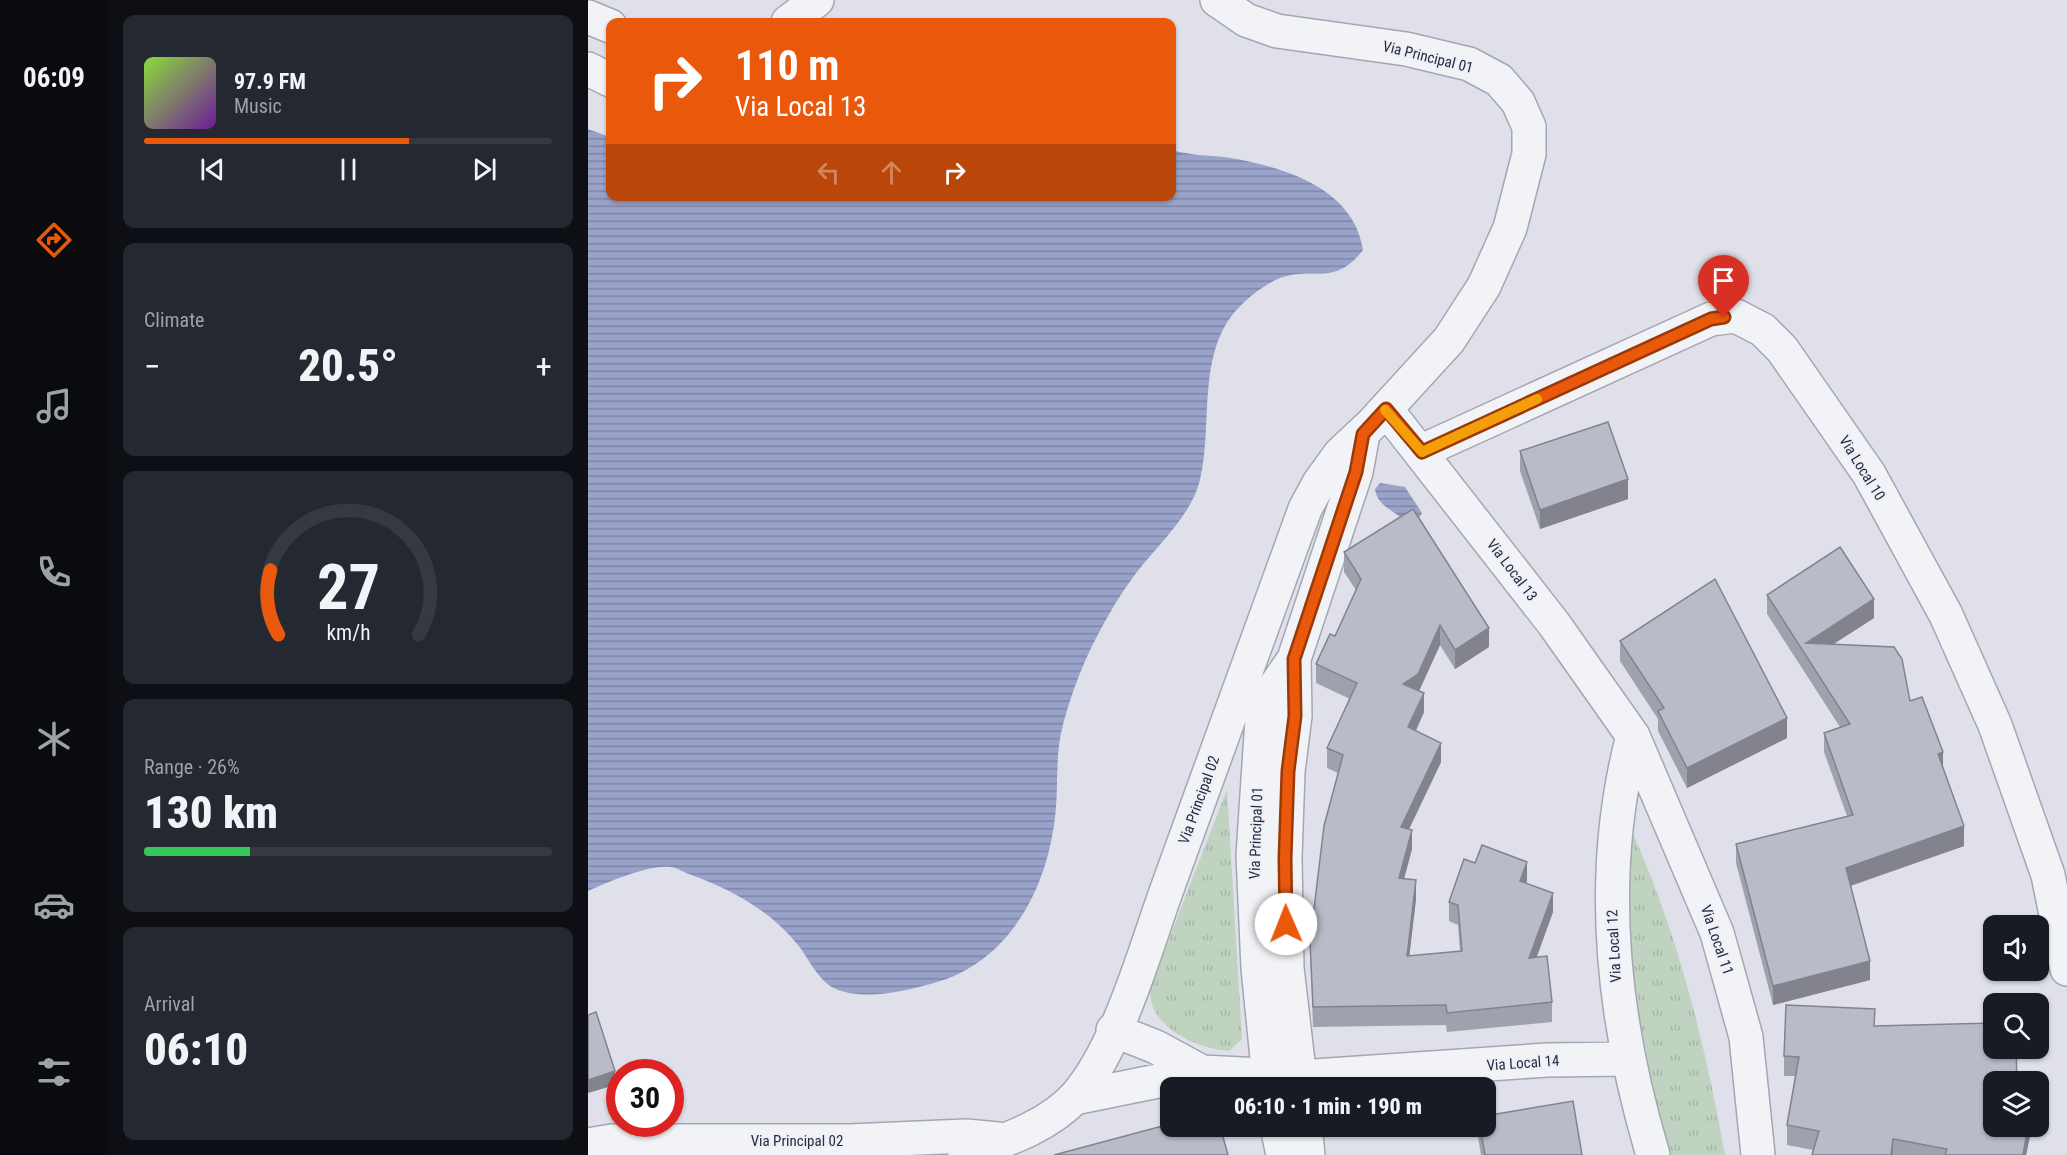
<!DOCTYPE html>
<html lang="en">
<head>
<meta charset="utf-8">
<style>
  :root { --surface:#171b24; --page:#242831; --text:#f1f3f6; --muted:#9ea1a6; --line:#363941; --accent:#ea580c }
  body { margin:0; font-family:"Roboto Condensed",sans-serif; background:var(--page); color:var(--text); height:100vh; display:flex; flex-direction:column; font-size:22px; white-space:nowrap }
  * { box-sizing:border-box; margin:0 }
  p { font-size:20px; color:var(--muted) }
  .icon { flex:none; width:33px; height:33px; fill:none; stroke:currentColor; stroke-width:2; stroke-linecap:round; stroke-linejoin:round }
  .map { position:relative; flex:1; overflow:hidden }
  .details { display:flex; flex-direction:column; gap:15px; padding:15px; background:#0d0f14; width:480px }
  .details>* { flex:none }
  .banner { position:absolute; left:18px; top:18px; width:570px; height:183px; border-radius:12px; box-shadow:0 2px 4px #0004; background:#ea580c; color:#fff; overflow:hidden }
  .controls { position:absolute; left:1395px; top:915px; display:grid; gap:12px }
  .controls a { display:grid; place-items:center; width:66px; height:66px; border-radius:12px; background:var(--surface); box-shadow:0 2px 4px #0004; font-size:30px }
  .speed { position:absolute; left:18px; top:1059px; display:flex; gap:12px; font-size:30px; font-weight:700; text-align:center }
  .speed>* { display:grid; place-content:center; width:78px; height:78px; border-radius:50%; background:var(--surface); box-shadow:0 2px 4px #0004; line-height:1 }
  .speed .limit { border:9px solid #d22; background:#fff; color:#111 }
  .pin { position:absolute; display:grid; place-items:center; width:51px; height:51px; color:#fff; margin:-62px -26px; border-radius:50% 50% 50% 0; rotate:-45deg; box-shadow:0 0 6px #0007 }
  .pin .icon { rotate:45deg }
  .me { position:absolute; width:66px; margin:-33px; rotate:359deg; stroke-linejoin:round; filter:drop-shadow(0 0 4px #0008) }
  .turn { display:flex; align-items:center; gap:21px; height:126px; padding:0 30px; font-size:27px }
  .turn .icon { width:78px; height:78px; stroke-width:2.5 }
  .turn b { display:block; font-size:42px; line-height:51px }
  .lanes { display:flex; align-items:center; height:57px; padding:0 30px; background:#0003; justify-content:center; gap:30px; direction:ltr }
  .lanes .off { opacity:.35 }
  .big { font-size:45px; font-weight:800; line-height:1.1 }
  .details .widget { flex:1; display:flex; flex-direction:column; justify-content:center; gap:9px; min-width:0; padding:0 21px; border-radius:12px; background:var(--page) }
  .details .dial { align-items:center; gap:0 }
  .dial svg { height:156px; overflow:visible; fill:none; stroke:var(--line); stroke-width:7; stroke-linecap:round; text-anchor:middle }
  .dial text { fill:var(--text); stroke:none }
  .song { display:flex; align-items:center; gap:18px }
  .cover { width:72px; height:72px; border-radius:9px; background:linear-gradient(135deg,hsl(90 70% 55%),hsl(280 70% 35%)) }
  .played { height:6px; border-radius:3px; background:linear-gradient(90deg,var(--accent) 65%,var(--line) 65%) }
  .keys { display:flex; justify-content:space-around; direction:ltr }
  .heat { display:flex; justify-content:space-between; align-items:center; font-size:33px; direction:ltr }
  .charge { height:9px; border-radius:4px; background:linear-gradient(90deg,#34c759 26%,var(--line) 0) }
  .trip { position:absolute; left:572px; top:1077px; width:336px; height:60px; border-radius:12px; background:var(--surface); box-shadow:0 2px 4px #0004; font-weight:800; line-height:60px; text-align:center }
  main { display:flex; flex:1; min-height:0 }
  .menu { display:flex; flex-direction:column; width:108px; justify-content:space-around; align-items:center; background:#090b0e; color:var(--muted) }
  .menu .icon { width:42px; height:42px }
  .menu .active { color:var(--accent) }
  .menu b { font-size:27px; color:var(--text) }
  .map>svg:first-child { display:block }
  .grass { fill:url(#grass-tufts) }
  .water { fill:url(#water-rules) }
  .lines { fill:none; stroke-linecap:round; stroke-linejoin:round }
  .minor-casing { stroke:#a4a6b3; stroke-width:36 }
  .minor { stroke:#f2f3f7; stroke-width:33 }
  .wall { fill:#9fa1ad }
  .shaded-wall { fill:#82838d }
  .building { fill:#b9bbc9; stroke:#82838d; stroke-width:1.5 }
  .route-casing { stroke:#983908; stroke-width:15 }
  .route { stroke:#ea580c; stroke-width:10 }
  .slow { stroke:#f59e0b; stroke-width:10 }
  .labels { text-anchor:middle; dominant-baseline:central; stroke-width:4.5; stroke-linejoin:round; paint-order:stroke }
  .street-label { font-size:15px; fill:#282a41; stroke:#eff0f7 }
</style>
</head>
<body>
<main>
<nav class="menu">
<b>06:09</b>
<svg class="icon active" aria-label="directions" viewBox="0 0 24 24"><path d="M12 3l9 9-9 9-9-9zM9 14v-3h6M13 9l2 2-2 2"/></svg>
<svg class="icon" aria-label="music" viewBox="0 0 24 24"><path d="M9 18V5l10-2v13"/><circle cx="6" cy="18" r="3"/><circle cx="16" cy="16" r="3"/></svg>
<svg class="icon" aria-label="phone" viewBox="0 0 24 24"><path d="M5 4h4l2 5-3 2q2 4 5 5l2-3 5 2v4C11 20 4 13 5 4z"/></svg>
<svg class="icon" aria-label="climate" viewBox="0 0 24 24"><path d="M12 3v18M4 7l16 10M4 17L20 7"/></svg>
<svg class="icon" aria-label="car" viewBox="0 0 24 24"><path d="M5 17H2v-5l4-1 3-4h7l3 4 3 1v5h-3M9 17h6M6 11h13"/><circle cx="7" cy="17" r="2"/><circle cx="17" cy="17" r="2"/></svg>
<svg class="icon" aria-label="filters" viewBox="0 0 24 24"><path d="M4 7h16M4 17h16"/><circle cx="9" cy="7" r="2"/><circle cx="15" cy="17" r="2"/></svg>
</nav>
<section class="details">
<div class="widget">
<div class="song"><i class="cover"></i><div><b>97.9 FM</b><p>Music</p></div></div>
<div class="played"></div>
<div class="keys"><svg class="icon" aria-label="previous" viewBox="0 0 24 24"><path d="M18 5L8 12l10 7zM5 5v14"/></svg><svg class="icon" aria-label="pause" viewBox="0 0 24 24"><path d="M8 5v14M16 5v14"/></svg><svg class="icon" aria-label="next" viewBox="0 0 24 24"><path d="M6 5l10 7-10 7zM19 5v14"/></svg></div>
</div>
<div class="widget"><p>Climate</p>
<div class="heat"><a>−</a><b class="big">20.5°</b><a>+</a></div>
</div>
<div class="widget dial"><svg viewBox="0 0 100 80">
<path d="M14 69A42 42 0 1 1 86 69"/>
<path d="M14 69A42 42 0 0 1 10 36" stroke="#ea580c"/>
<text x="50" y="56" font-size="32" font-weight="700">27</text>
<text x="50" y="72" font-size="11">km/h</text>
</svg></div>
<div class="widget"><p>Range · 26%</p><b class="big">130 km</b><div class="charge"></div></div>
<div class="widget"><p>Arrival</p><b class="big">06:10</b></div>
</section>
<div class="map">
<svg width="1479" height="1155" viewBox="0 0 1479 1155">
  <defs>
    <pattern id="grass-tufts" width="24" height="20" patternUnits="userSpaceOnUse" patternTransform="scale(1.5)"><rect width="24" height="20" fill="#c0d3c1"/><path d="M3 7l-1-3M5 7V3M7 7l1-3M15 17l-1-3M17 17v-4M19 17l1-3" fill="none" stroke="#a5b5a7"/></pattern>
    <pattern id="water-rules" width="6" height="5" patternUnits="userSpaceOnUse" patternTransform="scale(1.5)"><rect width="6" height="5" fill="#99a3ca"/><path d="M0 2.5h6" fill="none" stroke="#7d85a6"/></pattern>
  </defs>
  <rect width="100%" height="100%" fill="#dfe0e9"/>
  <path class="grass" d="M639,789L654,1039L641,1051C615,1049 578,1035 566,1009C563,1004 563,996 561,991Z
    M1045,834C1091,937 1117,1044 1137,1155H1075L1040,964L1038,887Z"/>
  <path class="water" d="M0,129L22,137V196H584V150C604,156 623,155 643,158C696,167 766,188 775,250C745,288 728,265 692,278C675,285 657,300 645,314C609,360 625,428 612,480C602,520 563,550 541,583C527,602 515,625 504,646C491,673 480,703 473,733C467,763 471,794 466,825C456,895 418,963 346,983C318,991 276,1001 248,989C231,982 221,959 210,945C182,910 142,889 101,874C95,872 88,867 82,867C59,865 21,882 0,891Z
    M792,483L817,487L834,513L830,520L818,522C806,510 789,506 787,489Z"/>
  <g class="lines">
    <defs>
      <path id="minor" d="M0,17L22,26
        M200,22L229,0
        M0,69L22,80
        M798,409L966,624L1045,736L1129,933L1158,1037L1170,1155
        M834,451L1123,319L1148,316L1175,330L1194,349L1281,474L1358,615L1407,725L1460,875L1479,969
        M706,659L707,716L700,771L697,858L699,968L713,1088
        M1045,736C1008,876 1024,1018 1065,1155
        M525,1030L568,1047L614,1072
        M682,1088L670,968L665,855L675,704L706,659L768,472L775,434
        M486,1098L614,1072L712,1077L959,1060L1040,1059
        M689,1126L695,1155
        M717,1126L720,1155
        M0,1145L24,1141H261L378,1136L410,1139
        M377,1155C415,1141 460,1127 488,1096C530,1048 557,950 579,889C625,763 671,636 717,509L731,483L752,454L785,423L861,340L896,286L922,228L941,154V127L930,102L911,80L881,64L818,49L689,31L658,20L629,0"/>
    </defs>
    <use href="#minor" class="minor-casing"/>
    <use href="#minor" class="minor"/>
  </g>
  <path class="wall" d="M932,451L1040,499L952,529L932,471Z
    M756,552L901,647L867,669L852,645L831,691L836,712L828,731L853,762L821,829L824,849L816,879L828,899L821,956L872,951L870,925L861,921V902L939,881L938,883L965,912L949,957L964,1002V1022L859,1032L858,1025L725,1027L722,942L750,773L739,768V748L762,699L728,683V664L747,636L768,590L756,572Z
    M1179,595L1286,618L1245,644L1322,701L1355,768L1376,846L1263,886L1282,980L1185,1005L1148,863V844L1259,816L1236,752V733L1252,727L1179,614Z
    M1032,641L1199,738L1099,788L1070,731V719L1032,661Z
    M1287,1026L1406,1126H1442V1136L1438,1155H1224L1225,1150L1199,1145V1125L1207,1076H1196V1056Z
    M890,1126H897L994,1155H893L890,1136Z"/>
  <path class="shaded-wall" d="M1040,479V499L952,529V510Z
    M1286,599V618L1221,660L1218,643Z
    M852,625V645L830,693L815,684Z
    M901,628V647L867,669V650Z
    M836,693V712L820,747V727Z
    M1199,718V738L1099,788V768Z
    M853,743V762L813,846V827Z
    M1355,752V771L1350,754Z
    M1376,826V846L1258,887V868Z
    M824,830V849L811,897V878Z
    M939,862V881L932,900V881Z
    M828,880V899L819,976V956Z
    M965,893V912L941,977V958Z
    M1282,961V980L1185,1005V986Z
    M27,1071V1085L0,1093V1080Z
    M1440,1126H1442V1136L1438,1155H1435Z
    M1305,1139V1155H1303Z"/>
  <path class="building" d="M1020,422L1040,479L952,510L932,451Z
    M825,509L901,628L867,650L852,625L830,674L815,684L836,693L820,727L853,743L813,827L824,830L811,878L828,880L819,956L874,951L870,905L861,902L876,859L887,863L894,845L939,862L932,881L965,893L941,958L959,956L964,1002L859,1013L858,1005L725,1007L722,942L736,826L755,755L739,748L769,683L728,664L742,634L747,636L773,579L756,552Z
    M1252,547L1286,599L1218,643L1306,647L1314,659L1322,701L1334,697L1355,752L1350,754L1376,826L1258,868L1282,961L1185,986L1148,844L1265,815L1236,733L1262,724L1179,595Z
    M1127,579L1199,718L1099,768L1070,711L1076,708L1032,641Z
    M1198,1005L1287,1009L1286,1026L1406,1023V1048H1428L1429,1082H1406V1126H1440L1435,1155H1357L1359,1149L1305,1139L1303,1155H1224L1231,1131L1199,1125L1211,1057L1196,1056Z
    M8,1012L27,1071L0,1080V1015Z
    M985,1101L994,1155H897L892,1126H897V1116Z
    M582,1124V1126H632L640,1155H466Z"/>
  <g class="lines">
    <defs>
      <path id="route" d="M698,924L697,858L700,771L707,716L706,659L768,472L775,434L798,409L834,452L1123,319L1136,317"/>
    </defs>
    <use href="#route" class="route-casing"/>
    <use href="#route" class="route"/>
    <path class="slow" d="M797,410L834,452L949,399"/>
  </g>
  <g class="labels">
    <g class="street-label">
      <text transform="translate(840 57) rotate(14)">Via Principal 01</text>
      <text transform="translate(1274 468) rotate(58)">Via Local 10</text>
      <text transform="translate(924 570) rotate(53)">Via Local 13</text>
      <text transform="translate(611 800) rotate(-70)">Via Principal 02</text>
      <text transform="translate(668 833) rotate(-88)">Via Principal 01</text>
      <text transform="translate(1129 940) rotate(71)">Via Local 11</text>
      <text transform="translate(1026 946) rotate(-93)">Via Local 12</text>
      <text transform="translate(935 1063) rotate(-4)">Via Local 14</text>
      <text x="209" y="1141">Via Principal 02</text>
    </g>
  </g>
</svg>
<div class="controls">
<a><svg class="icon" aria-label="sound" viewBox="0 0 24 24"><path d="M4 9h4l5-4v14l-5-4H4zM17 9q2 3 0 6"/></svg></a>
<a><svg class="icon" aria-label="search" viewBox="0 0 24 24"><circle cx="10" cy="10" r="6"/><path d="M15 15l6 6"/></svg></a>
<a><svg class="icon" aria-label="layers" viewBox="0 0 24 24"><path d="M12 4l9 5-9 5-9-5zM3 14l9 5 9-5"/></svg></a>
</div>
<div class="speed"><div class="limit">30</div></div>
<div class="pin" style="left:1136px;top:317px;background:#d93025"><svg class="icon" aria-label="arrive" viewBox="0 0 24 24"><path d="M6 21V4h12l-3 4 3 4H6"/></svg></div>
<svg class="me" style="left:698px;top:924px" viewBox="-20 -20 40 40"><circle r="19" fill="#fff"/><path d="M0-13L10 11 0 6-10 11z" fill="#ea580c"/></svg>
<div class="trip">06:10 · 1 min · 190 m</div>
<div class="banner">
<div class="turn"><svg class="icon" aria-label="right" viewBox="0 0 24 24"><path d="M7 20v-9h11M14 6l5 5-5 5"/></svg><div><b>110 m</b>Via Local 13</div></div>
<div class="lanes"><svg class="icon off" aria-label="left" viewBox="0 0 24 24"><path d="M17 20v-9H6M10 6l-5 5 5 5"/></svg><svg class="icon off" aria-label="ahead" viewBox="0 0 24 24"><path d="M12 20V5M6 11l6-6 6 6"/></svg><svg class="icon" aria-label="right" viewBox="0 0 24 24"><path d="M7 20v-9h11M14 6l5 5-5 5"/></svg></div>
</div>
</div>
</main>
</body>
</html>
